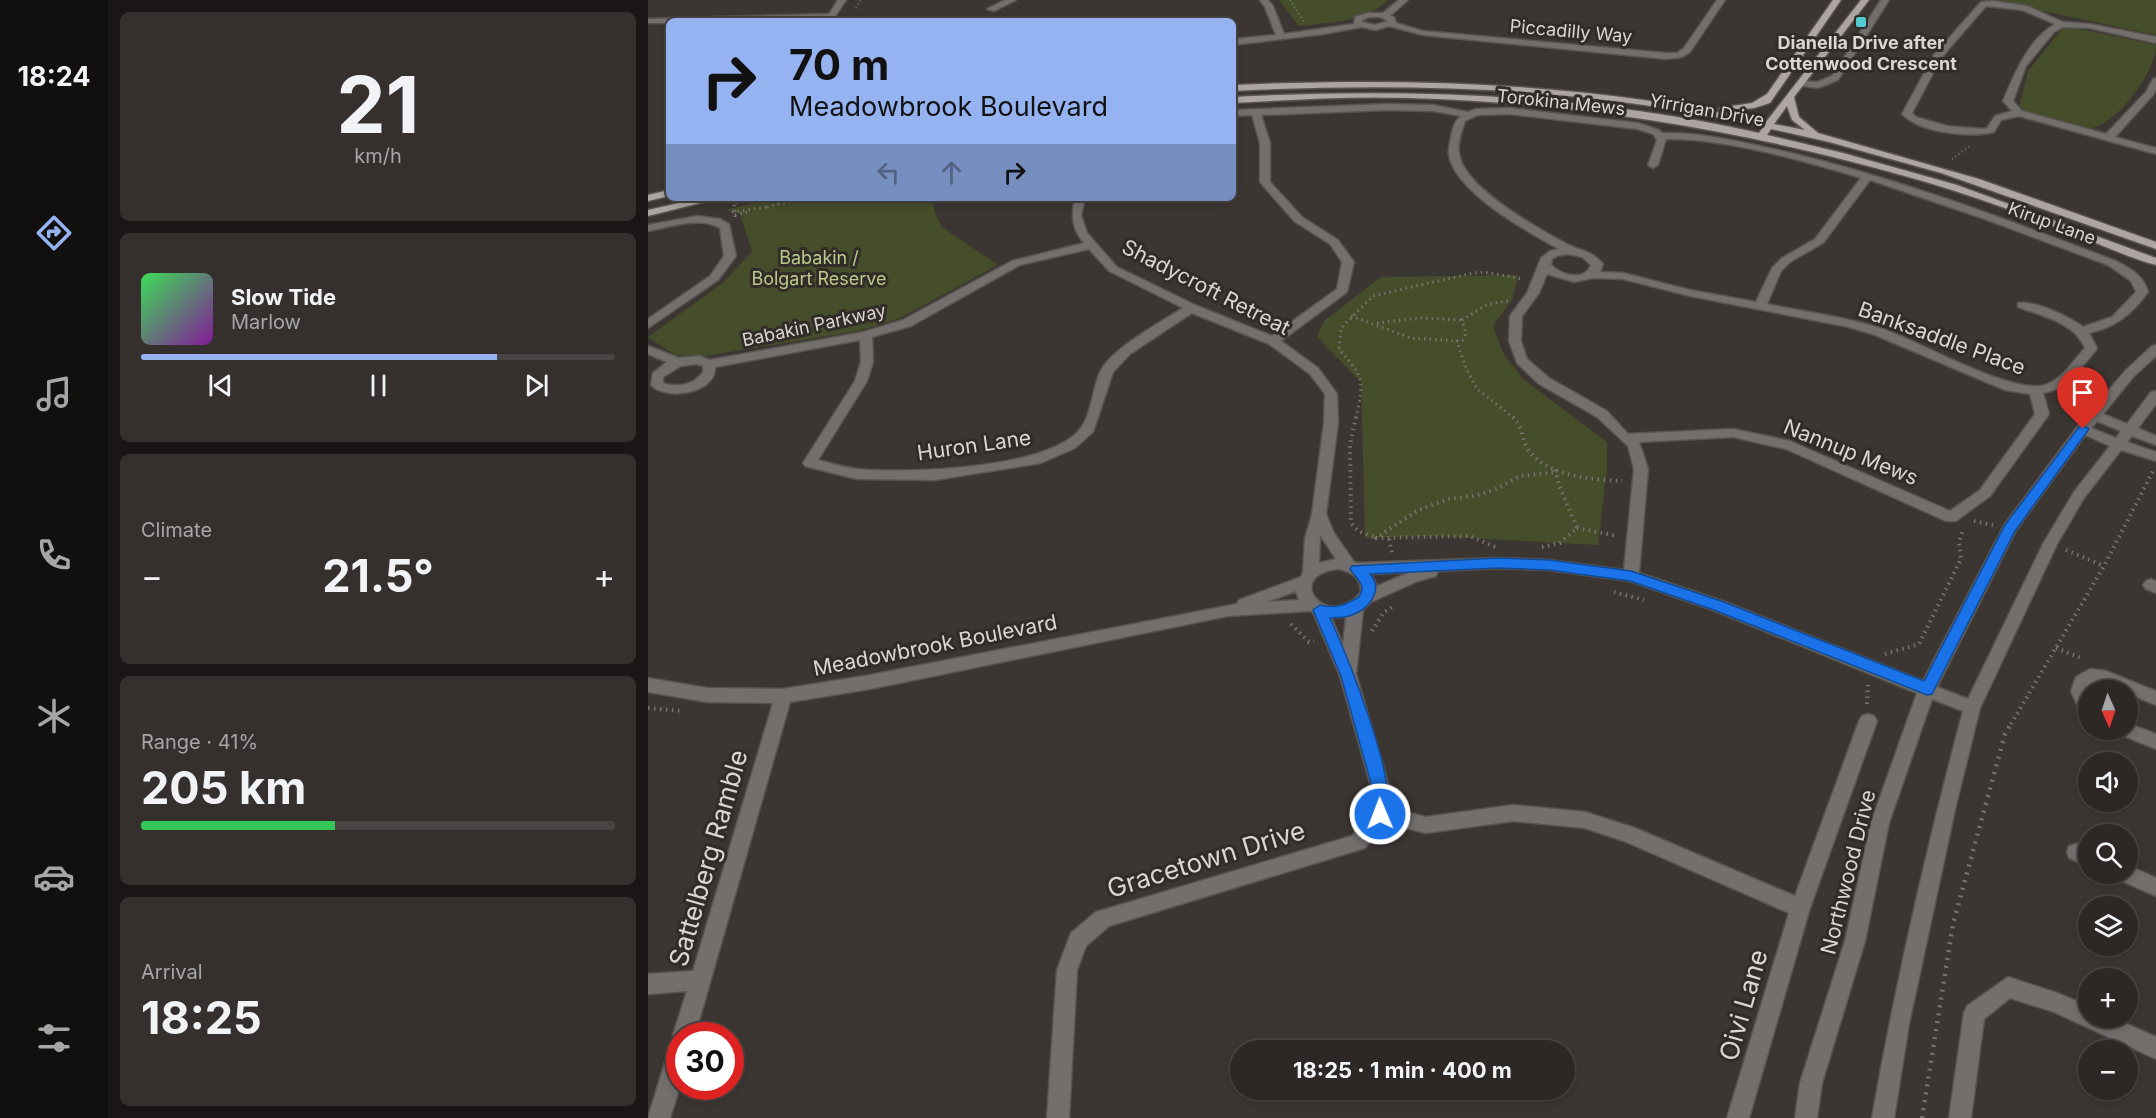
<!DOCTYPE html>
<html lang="en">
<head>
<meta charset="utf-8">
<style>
  :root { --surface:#2d2826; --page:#35302e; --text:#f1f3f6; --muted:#a7a6a7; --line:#484443; --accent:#95b2f1 }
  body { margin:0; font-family:Inter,sans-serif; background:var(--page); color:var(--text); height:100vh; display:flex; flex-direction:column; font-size:22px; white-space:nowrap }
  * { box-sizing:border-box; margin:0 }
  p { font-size:20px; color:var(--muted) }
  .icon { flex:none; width:33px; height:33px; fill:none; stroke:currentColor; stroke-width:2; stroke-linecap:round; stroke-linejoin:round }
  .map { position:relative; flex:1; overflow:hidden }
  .details { display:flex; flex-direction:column; gap:12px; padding:12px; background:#191615; width:540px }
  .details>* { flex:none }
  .banner { position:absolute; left:18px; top:18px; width:570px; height:183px; border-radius:9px; box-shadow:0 3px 9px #0003,0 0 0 2px var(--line); background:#95b2f1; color:#111; overflow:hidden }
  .needle { width:39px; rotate:177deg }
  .buttons { position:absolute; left:1430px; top:680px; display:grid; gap:12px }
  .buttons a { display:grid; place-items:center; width:60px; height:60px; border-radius:50%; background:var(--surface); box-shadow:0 3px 9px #0003,0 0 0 2px var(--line); font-size:30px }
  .speed { position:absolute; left:18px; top:1022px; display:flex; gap:12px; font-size:30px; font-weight:700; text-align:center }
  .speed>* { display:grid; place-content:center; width:78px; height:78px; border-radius:50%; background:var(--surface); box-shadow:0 3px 9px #0003,0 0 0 2px var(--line); line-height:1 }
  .speed .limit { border:9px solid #d22; background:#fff; color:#111 }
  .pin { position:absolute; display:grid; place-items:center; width:51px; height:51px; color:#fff; margin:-62px -26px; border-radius:50% 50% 50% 0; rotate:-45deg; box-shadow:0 0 6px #0007 }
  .pin .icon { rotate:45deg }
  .me { position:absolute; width:66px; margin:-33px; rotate:359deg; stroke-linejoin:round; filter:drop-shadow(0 0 4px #0008) }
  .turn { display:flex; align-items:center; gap:21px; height:126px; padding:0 24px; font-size:27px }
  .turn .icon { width:78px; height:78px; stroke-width:2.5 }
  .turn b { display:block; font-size:42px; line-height:51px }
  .lanes { display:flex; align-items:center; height:57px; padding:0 24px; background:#0003; justify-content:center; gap:30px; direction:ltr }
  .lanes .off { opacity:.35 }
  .big { font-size:45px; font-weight:700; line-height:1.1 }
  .details .tile { flex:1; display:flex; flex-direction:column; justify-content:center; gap:9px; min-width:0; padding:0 21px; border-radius:9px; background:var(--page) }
  .details .dial { align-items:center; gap:0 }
  .dial b { font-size:78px; line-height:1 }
  .song { display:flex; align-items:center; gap:18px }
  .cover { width:72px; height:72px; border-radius:9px; background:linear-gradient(135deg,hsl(130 70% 55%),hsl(290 70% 35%)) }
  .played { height:6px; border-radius:3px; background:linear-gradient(90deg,var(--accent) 75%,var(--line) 75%) }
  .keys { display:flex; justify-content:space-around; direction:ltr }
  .heat { display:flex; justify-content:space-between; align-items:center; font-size:33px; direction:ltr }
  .charge { height:9px; border-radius:4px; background:linear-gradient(90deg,#34c759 41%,var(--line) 0) }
  .trip { position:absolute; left:582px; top:1040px; width:345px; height:60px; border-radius:30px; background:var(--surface); box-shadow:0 3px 9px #0003,0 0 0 2px var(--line); font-weight:700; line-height:60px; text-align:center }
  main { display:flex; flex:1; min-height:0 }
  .dock { display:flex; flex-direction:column; width:108px; justify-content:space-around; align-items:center; background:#12100f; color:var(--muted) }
  .dock .icon { width:42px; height:42px }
  .dock .active { color:var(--accent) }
  .dock b { font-size:27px; color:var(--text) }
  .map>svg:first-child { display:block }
  .green { fill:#454d2a }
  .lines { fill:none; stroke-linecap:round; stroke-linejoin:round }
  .minor-casing { stroke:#58534f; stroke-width:3 }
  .major-casing { stroke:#58534f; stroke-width:3 }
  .path-far3 { stroke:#78736f; stroke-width:2; stroke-dasharray:1 3; stroke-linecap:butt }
  .path-far2 { stroke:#78736f; stroke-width:3; stroke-dasharray:1.5 4; stroke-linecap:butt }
  .path-far1 { stroke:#78736f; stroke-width:4; stroke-dasharray:1.5 4.5; stroke-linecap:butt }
  .path { stroke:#78736f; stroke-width:4.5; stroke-dasharray:2 6; stroke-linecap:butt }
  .minor { fill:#726f6d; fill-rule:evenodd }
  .major { fill:#aca5a2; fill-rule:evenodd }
  .route { fill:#1a73e8; stroke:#114b97; stroke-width:1.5 }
  .poi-dot { fill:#51ccd2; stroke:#322c28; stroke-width:2 }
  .labels { text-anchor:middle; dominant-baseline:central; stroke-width:6; stroke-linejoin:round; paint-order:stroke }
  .far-street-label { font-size:18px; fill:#dad6d3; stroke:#322c28 }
  .far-poi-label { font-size:18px; font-weight:bold; fill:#dad6d3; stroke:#322c28 }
  .far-park-label { font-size:18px; fill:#bbca8b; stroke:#322c28 }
  .street-label { font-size:21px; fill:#dad6d3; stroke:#322c28 }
  .near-street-label { font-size:26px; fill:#dad6d3; stroke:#322c28 }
</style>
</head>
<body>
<main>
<nav class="dock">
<b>18:24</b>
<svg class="icon active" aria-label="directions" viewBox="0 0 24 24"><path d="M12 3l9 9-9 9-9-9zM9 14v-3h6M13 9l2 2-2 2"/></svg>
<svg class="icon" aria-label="music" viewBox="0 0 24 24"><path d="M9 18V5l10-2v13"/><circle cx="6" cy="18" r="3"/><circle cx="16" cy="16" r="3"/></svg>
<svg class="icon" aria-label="phone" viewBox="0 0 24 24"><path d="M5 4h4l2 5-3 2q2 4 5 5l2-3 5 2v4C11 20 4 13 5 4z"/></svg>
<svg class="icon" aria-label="climate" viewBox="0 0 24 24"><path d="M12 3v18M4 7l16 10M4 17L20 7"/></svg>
<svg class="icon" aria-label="car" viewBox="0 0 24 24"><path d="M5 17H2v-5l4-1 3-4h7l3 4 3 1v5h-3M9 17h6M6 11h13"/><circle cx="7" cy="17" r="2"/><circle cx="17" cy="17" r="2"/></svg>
<svg class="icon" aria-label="filters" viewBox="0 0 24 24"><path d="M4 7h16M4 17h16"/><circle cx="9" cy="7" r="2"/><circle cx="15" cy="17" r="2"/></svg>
</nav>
<section class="details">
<div class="tile dial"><b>21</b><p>km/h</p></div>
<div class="tile">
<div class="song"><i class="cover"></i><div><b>Slow Tide</b><p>Marlow</p></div></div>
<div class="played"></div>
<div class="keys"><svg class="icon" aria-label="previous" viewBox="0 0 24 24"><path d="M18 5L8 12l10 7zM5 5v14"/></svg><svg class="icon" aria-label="pause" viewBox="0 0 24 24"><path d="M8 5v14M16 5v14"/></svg><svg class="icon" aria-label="next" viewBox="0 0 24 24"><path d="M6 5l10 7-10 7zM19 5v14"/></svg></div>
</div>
<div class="tile"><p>Climate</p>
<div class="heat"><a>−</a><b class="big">21.5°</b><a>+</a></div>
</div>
<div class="tile"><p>Range · 41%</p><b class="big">205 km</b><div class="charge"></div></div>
<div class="tile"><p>Arrival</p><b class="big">18:25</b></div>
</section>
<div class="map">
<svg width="1508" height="1118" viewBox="0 0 1508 1118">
  <rect width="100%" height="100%" fill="#3c3632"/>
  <path class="green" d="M631,0H740C719,22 679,23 651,26Z
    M1342,0H1508V35Z
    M1423,27L1508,45C1508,71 1469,125 1443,128L1378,112L1371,106L1380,71L1414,29Z
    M125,198H284L288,216L294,227L350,265L250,319L210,331L51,357L27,355L0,337L76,282L104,251L92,214L78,210Z
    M870,275L865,298L845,326L855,353L875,379L959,442V468L950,545L785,536L717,538L713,382L669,337L676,321L733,277Z"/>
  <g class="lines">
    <defs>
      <path id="minor" d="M190,0H198L184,21H176L178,19L21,21V23H0V19L181,14Z
        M357,0H368L346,11L339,9Z
        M612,0H620L625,6L636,34L706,24L707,17L720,13H735L751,0H760L742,16L746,17L748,23L775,31L1018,53H1029L1036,48L1069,0H1077L1042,52L1034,57L1018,59L775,35L741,26L728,30L713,27L676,34L585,45V39L628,35L617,7ZM721,17H732L740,21L727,25L714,22V20Z
        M1233,0H1241L1190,80L1170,88L1150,85V81L1169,82L1184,76Z
        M1345,1L1379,6L1415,22L1442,24L1508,37V43L1442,28L1415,27L1406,32L1378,66L1365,101L1374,111L1458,134L1498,92L1505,79L1508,78V90L1505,95L1467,137L1508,148V154L1371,116L1353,120L1346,132C1322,138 1272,133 1254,114L1286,55L1333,2ZM1338,6L1374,10L1407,24C1380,40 1367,73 1355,101L1364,111L1347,116L1339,128L1335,129L1299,126L1268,117L1264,113L1293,58Z
        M740,104L785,105L820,112L828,109L862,108L990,123L1011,130L1014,133C1056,132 1098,143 1139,152C1252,179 1360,220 1468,261C1482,268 1496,276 1500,292C1484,314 1468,327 1441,333L1449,348L1447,351C1432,369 1420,389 1395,393L1401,414L1399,417L1342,496L1308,521H1298L1138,449L1085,437L991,442L1000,469L991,573L1077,602L1275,681L1357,524L1430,426L1478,370L1504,346L1508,345V356L1486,376L1455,414L1479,424L1503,392L1508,391V404L1490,428L1508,436V445L1484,436L1479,442L1508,452V461L1473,450L1436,498L1409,544L1332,708L1308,805L1261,1024L1246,1118H1224C1248,981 1279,846 1315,711L1284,699L1241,823L1217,941L1174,1083L1169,1118H1147L1152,1083L1197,941L1223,823L1269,693L1065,610L982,581L901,570L850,568L790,571L788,576L770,581L723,602L715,610L708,674L742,790L741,808L778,817L865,805L937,812L987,828L1147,896L1211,721L1214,716L1220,714L1226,716L1229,721L1162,908L1101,1118H1079L1141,913L976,841L937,828L865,821L778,833L736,823L717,848L461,926L438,946L429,970L421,1118H399L409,970L423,933L448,912L455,910L704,836L723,812L724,790L692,676L665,612L662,611L580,616L222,689L142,702L47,1035H32V1086L22,1118H0L21,1049L24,1041L28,1040L25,1035L39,991L0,994V974L45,971L125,703L59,702L0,692V678L59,688L135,689L222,675L589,604L591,600L653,577L655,572L657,538L664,514L676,423L677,394L662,374L621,344L544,313L482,354L465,372L445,432L427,448L393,463L287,480L209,479L157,466L155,463L207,381L213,362L212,340L67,367C68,394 18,401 3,385L5,373L19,362L0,354V346L31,358L51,356L62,360L216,332L255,320L364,261L436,243C424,229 423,216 427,198H437L433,215L439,233L469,267L547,305L624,336L689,289L694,262L682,244L646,221L612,182V143L604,115L585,116V110ZM740,110L785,111L813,116C806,121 805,129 803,137C802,142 800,149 801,155C807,192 880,232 911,249L902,251L893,258L879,293L862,316L861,341L869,363L891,384L949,417L980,446L986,469L976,570L901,560L850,558L710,563L706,562L686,533L678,514L690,423L689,394L670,368L633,341L699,292L706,262L690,240L654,217L622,182V143L613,115ZM862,114L989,129L1005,134L1009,140L1000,165L1005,168L1010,165L1018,139C1076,138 1157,161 1213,178L1167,239L1134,258L1124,268L1108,302L1042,290L975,273L952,272L955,264C943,250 934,252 919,244C891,229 815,188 811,153C809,143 814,131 817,121L830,115ZM1222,180L1334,218L1460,265L1483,281L1488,292L1464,317L1435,327C1422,317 1386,300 1370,303V307C1394,316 1426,322 1437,348C1425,361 1412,383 1393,386C1356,390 1274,343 1235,329C1198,317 1158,312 1119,304L1133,271L1142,262L1175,243ZM441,249L461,271L535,308C513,322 463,349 452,372C445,388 443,415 433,428C403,469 259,474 210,469C197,468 183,463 170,460L219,381L225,362L224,337L263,326L372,265ZM920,254L934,257L943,265C936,282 914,275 903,265L904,259L909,256ZM899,274L926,282L945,278L975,279L1042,296L1201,327L1227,335L1357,390L1382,394L1387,414L1332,490L1302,511L1142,441L1085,429L980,434L959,411L901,378L879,359L873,341L874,316L891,293ZM49,364L55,366V372C46,385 29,388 15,383V377L33,366ZM1449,421L1473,431L1468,438L1443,428ZM1437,435L1462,446L1426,492L1395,544L1320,699L1289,687L1368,530ZM672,535L688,559L671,563ZM690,569C704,572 713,577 713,592C681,633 633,576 690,569ZM763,572L729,586L723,574ZM648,591L651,600L619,602ZM683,617H698L695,645Z
        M50,216L72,219L81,224L88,256L70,280L0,328V319L62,276L76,256L72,228C50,216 23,227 0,231V225Z
        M1503,579L1508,581V593L1498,589L1495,585L1498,581Z
        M1442,669L1458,671L1508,691V705L1479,693V690L1445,683L1439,691L1440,718L1434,716L1423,691L1428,677Z
        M1479,723L1508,734V749L1471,734L1468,729H1479Z
        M1428,844L1440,849V866L1421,858L1419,852L1421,846Z
        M1479,865L1508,878V896L1469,879L1466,873H1479Z
        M1360,977L1409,993L1440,1006V1017H1463L1508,1037V1059L1406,1012L1362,998L1336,1019L1323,1118H1301L1316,1013L1319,1006Z"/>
      <path id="major" d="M1185,0H1193L1122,103L1106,108L1071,112V108L1104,103L1119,94Z
        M1213,0H1221L1146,97L1151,117L1170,133L1331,179L1508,242V249L1293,173L1181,142L1123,129L1119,135L1195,153L1309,185L1508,258V265C1481,258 1454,245 1428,235C1376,215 1324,195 1271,180C1105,132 934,103 761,98C702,96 644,100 585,103V97C761,88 939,94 1111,133L1115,127C941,87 762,82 585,91V85C764,77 943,83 1118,122ZM1139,106L1144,120L1157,130L1126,124Z
        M21,190V196L0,201V195Z
        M53,198H72L0,216V210Z"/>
    </defs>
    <use href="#minor" class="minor-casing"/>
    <use href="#major" class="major-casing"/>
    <path class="path-far3" d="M642,0L656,22
      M208,8L213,0
      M1304,159L1322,146"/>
    <path class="path-far2" d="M119,207L159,198
      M84,212L119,207
      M87,215L103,211
      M87,217L86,203L107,198
      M860,301L840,304L814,320L818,333L815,340L809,341L817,366L829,389L866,418
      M703,316L763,338L809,341
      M729,323L772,318L814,320
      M708,418C716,380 717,379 691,349L693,328L725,296L825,273L836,272L875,279"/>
    <path class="path-far1" d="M708,417L702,444L703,523L710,531L728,538
      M865,417C875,426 873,440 881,451C902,477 943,479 974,481
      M1326,521L1345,525
      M929,528L970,536
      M741,539L744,553
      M847,547L822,536L728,538L770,510L801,499L826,496L848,489L872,476L907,472
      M894,547L912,543L929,528L911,485L907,469
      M1418,550L1456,566
      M966,592L996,600
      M643,624L661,642L666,641
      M724,631L736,612L746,606
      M1408,648L1436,659
      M1237,654L1271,644L1313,559L1311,542L1315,529
      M1219,704L1220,685
      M0,708L35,711
      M1363,724L1456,566L1505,471"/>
    <path class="path" d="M1274,1118L1305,924L1357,734L1364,722"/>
    <use href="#minor" class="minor"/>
    <use href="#major" class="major"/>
  </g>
  <path class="route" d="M1435,425L1441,429L1367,531L1284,694L1279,695L1066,610L982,581L901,570L850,568L722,574C737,591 719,611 701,616C695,618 689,617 682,618C698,653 753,787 738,819L732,822L726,819L724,814L725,790L693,676L665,610L672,605C688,609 697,605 711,597C719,584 709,580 702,569L704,566L850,558L901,560L983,571L1076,602L1276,681L1357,525L1431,427Z"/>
  <rect class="poi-dot" x="1207" y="16" width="12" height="12" rx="3"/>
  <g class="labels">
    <g class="far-street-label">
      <text transform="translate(923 31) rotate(5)">Piccadilly Way</text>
      <text transform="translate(913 102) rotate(6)">Torokina Mews</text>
      <text transform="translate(1059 110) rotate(10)">Yirrigan Drive</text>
      <text transform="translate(1404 223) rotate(20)">Kirup Lane</text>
      <text transform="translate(166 325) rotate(-12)">Babakin Parkway</text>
    </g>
    <g class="far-poi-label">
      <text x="1213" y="42">Dianella Drive after<tspan x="1213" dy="21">Cottenwood Crescent</tspan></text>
    </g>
    <g class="far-park-label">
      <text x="171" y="257">Babakin /<tspan x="171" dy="21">Bolgart Reserve</tspan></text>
    </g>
    <g class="street-label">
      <text transform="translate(558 287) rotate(27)">Shadycroft Retreat</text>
      <text transform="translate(1294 338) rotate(20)">Banksaddle Place</text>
      <text transform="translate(326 445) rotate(-8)">Huron Lane</text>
      <text transform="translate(1203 452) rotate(22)">Nannup Mews</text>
      <text transform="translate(287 645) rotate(-11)">Meadowbrook Boulevard</text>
      <text transform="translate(1200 872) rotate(-76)">Northwood Drive</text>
    </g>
    <g class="near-street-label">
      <text transform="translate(60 858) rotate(-74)">Sattelberg Ramble</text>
      <text transform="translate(558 859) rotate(-17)">Gracetown Drive</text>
      <text transform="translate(1095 1005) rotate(-74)">Oivi Lane</text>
    </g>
  </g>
</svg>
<div class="buttons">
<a><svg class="needle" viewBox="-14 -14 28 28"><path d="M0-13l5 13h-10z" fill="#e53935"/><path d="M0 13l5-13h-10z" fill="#a7a6a7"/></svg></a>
<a><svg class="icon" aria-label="sound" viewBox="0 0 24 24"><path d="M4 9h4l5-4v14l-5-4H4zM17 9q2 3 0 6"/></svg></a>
<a><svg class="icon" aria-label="search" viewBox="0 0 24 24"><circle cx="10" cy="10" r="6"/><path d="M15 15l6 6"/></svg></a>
<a><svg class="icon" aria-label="layers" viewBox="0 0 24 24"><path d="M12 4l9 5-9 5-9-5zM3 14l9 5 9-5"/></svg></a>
<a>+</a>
<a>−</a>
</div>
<div class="speed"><div class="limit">30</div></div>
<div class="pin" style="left:1435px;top:429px;background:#d93025"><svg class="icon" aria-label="arrive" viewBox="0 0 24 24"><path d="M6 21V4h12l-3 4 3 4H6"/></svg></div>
<svg class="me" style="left:732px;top:814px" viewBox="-20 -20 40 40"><circle r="17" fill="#1a73e8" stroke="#fff" stroke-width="3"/><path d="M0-11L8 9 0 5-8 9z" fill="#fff"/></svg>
<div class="trip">18:25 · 1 min · 400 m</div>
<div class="banner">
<div class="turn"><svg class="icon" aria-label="right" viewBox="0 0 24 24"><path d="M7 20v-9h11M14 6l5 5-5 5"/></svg><div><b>70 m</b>Meadowbrook Boulevard</div></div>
<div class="lanes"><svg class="icon off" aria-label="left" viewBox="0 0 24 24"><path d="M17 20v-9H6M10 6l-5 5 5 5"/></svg><svg class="icon off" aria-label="ahead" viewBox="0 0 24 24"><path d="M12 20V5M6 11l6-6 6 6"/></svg><svg class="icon" aria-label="right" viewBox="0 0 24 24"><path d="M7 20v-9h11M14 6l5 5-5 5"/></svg></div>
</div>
</div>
</main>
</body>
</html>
